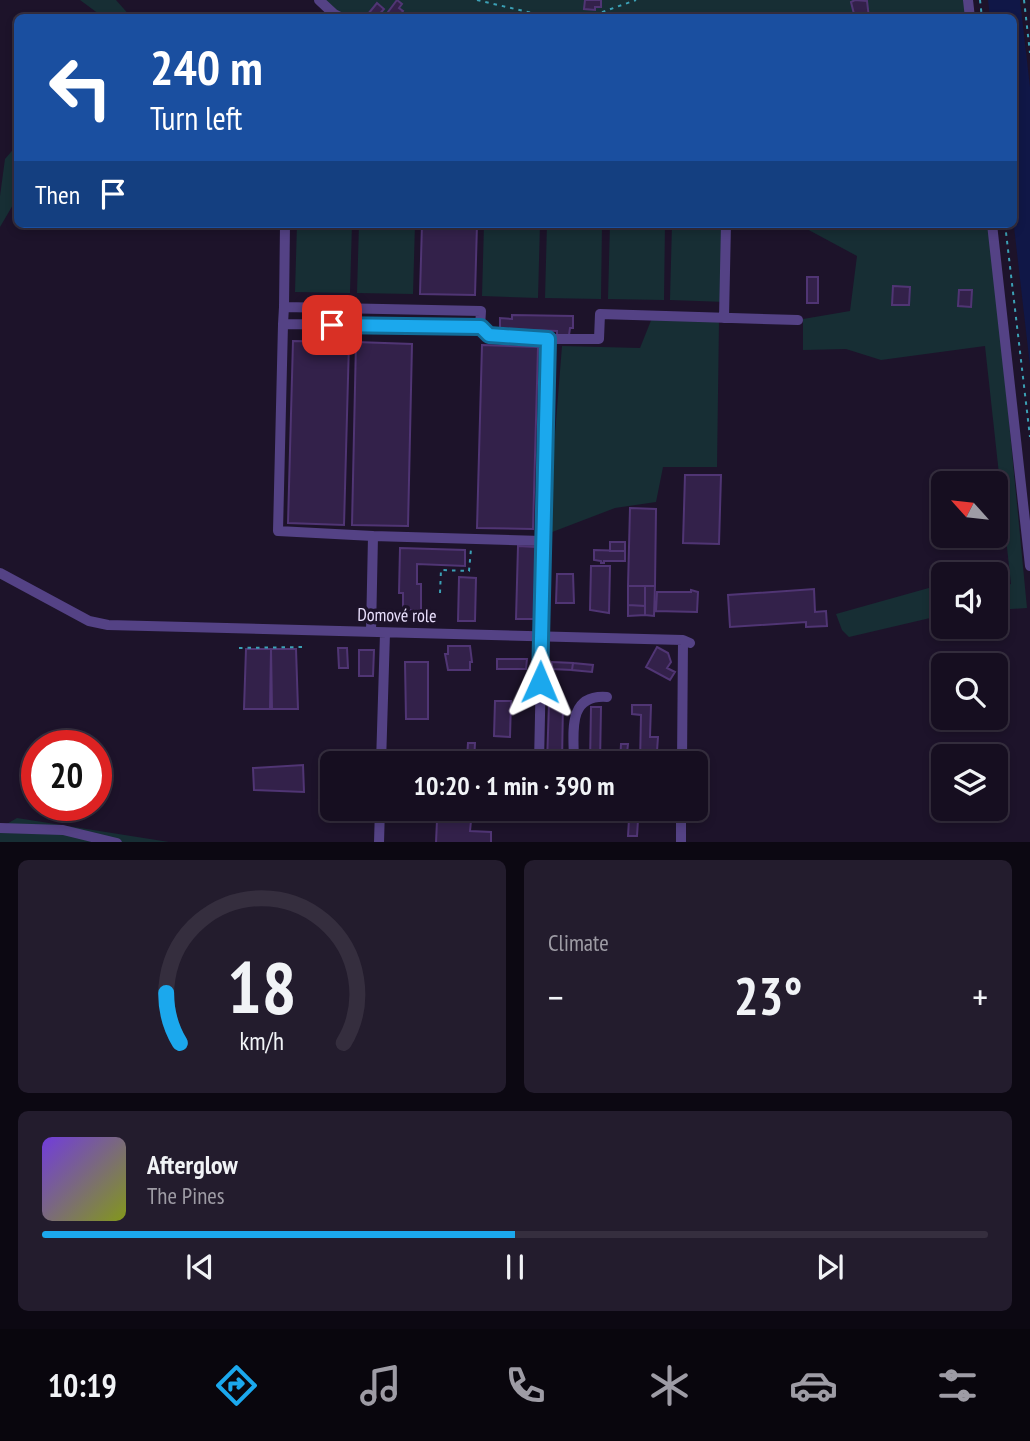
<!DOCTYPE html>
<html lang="en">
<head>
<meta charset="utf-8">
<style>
  :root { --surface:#160e20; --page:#231c2d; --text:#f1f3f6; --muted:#9e9ca5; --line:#352e3e; --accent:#1ba8ed }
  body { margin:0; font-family:"PT Sans Narrow",sans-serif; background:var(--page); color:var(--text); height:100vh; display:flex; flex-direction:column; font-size:26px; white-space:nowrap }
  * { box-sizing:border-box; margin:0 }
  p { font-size:23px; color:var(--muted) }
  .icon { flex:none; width:38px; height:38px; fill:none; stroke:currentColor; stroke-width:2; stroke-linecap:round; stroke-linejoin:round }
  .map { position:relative; height:842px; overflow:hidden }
  .details { display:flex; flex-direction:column; gap:18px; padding:18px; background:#0c0812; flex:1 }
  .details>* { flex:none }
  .hud { position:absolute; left:14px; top:14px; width:1003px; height:214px; border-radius:10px; box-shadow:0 4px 10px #0003,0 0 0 2px var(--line); background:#1a4fa0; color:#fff; overflow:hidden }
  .needle { width:46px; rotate:297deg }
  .controls { position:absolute; left:931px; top:471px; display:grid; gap:14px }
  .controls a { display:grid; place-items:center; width:77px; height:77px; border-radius:10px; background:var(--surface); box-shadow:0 4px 10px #0003,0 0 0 2px var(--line); font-size:35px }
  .speed { position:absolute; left:21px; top:730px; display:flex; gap:14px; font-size:35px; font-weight:700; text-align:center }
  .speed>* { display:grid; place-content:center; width:91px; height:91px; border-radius:50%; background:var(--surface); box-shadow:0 4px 10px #0003,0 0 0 2px var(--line); line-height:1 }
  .speed .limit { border:10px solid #d22; background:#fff; color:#111 }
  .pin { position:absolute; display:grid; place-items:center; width:60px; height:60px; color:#fff; margin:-30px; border-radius:14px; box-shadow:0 4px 10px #0006 }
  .me { position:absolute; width:77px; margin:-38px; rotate:1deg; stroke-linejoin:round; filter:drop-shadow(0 0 5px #0008) }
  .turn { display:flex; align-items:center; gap:24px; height:147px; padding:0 21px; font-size:32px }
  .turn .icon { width:91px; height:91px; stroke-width:2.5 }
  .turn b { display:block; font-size:49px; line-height:60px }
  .then { display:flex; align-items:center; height:66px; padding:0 21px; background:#0003; gap:14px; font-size:26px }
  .big { font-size:52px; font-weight:700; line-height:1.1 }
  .details .widget { flex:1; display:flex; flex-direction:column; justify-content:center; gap:10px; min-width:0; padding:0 24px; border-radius:10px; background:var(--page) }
  .details .dial { align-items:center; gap:0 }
  .dial svg { height:182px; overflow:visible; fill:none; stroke:var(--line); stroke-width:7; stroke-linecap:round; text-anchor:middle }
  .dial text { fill:var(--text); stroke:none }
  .song { display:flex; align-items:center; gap:21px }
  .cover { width:84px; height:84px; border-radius:10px; background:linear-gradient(135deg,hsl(260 70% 55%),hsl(70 70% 35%)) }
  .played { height:7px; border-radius:4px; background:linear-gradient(90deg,var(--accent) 50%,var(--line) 50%) }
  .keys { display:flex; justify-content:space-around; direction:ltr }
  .heat { display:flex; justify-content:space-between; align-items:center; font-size:38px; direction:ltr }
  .details .tiles { flex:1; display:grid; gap:18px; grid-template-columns:1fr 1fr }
  .widget:last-child { grid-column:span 2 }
  .trip { position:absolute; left:320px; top:751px; width:388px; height:70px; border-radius:10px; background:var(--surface); box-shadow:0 4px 10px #0003,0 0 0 2px var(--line); font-weight:700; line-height:70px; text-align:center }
  .dock { display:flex; height:112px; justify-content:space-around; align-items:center; background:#09060d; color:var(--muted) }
  .dock .icon { width:49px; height:49px }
  .dock .on { color:var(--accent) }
  .dock b { font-size:32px; color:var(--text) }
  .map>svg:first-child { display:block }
  .green { fill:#172e34 }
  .water { fill:#101747 }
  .building { fill:#33214a; stroke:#503574; stroke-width:2 }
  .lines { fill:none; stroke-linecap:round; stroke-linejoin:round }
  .path { stroke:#3ba0b5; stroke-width:2; stroke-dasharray:3.5 5; stroke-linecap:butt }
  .minor { stroke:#544285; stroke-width:10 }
  .route-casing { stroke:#126d9a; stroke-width:18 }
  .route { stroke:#1ba8ed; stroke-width:12 }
  .labels { text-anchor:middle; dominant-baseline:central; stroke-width:7; stroke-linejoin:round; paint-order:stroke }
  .street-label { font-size:18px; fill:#e9dffc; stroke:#1d132a }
</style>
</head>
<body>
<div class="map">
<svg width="1030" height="843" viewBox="0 0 1030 843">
  <rect width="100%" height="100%" fill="#1d132a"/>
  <path class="green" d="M80,0H116L131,17H103Z
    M324,0H966L967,17L349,18L332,8Z
    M17,145V198L0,227V196L5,159Z
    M297,224H352L350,293L295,292Z
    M359,224H415L413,294L357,293Z
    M484,224H540L538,298L482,296Z
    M547,224H602L601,299L545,298Z
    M610,224H665L664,300L608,299Z
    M672,224H728L726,302L670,300Z
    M805,224H990L1027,608L996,610V587L1011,584L985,346L881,360L846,349L803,350V319L850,311L857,256L805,228Z
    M652,318L719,320L717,467H663L656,502L615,508L547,534L562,346L640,348Z
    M943,584V615L849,637L842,630L836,614Z
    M17,818L169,842L0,843V828Z"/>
  <path class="water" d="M988,0H1020L1030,87V366L1013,218V18L990,17Z"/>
  <path class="building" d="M397,0L402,4L399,8L403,11L398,18L388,12Z
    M585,0H601V7H595V10L584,9Z
    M855,0L867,1L869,18H855L851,2Z
    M377,3L384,9L378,16L376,15L372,18L368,14Z
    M422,224H477L475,295L420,294Z
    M807,277H818V303H807Z
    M893,286L910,287L909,305H892Z
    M959,290H972L971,307L958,306Z
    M512,315L573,316V328H570L569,335H557V331L500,329V318L512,319Z
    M293,341L349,342L344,525L288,523Z
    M356,342L412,344L408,526L352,525Z
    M482,345L538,347L533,529L477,528Z
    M685,475H721L719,544L683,543Z
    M630,508L656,509L655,586H628Z
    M610,542H625V551H610Z
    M518,546L536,547L534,619H516Z
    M400,548L465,550V566L417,564V584H421V610H403V593H399Z
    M594,550L625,551V561H604V563H601V561L594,560Z
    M591,566H610L609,613L590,610Z
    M557,574H573L574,603H556Z
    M459,577L476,578L475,621H458Z
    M628,586H645V606L628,605Z
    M645,586H655L654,616L645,615Z
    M814,589L815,612L826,611L827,626L806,627V622L730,627L728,595Z
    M691,590L698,592L697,612L656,611L657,592H691Z
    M628,605L645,606V615L628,616Z
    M448,646H470L472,662H470V670H448L445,654H448Z
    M657,647L668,653L671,662L667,668L675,672L670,680L646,667Z
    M338,648H347L348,668H339Z
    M246,649H271L270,709H244Z
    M271,649H296L298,709H272Z
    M359,650H374L373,676H359Z
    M497,659H527L526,669H497Z
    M405,662H428V719H406Z
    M552,662L573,663L572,670L552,669Z
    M573,663L593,665L592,672L572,670Z
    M495,701H511L510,737L494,736Z
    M549,703H563L562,763H547Z
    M632,705H651L650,737H658L657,751H650V763H640L641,715L632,714Z
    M591,707H601L600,763H590Z
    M468,743H475L474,762L432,761V757L467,759Z
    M621,744H628L627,753H638V763H620Z
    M323,755L346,756V763H332V799H319Z
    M354,756L376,757L375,763H354Z
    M303,765L304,792L254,790L253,768Z
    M421,808H524V822L420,820Z
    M629,819L638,820L637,836H628Z
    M437,820L471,821L470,831L491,832V843H436Z"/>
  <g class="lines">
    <path class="path" d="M477,0L549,17L594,15L636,0
      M980,0L982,18
      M1024,0L1030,53
      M1005,224L1030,437
      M440,593L441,570L469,571L471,549
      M239,648L302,647"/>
    <path class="minor" d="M319,0L334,14L342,18
      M968,0L970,18
      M992,224L1030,566
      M284,307L285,224
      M724,318L726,224
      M283,324L284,307L481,311L480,327
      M548,339H599L600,314L798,320
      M373,536L542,541
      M0,573L89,621L108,625L683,640L690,643
      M371,632L373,536L278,531L283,324L480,327L489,335L548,339L539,763
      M381,763L385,633
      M574,763C574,734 566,694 607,697
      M682,763L683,640
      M541,808L553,813L564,811L566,808
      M0,828L63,830L117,843
      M379,843L380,808
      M681,843V808"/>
  </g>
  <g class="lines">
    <defs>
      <path id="route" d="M332,325L481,327L489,335L548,339L540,682"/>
    </defs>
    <use href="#route" class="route-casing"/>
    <use href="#route" class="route"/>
  </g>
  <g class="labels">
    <g class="street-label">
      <text transform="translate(397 615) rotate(1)">Domové role</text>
    </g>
  </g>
</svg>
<div class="controls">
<a><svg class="needle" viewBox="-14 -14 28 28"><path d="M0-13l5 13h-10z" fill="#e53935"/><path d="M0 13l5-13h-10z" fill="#9e9ca5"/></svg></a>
<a><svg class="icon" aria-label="sound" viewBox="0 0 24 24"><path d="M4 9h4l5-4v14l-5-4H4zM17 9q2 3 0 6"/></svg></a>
<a><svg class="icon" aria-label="search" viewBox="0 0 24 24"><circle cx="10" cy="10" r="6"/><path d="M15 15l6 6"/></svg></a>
<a><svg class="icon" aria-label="layers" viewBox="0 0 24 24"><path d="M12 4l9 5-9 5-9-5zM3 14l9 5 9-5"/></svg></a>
</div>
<div class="speed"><div class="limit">20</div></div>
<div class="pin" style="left:332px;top:325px;background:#d93025"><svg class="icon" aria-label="arrive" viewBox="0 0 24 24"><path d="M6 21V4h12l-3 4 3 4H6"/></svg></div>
<svg class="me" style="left:540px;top:682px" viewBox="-20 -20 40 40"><path d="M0-17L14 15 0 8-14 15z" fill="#1ba8ed" stroke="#fff" stroke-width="4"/></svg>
<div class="trip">10:20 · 1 min · 390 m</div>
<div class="hud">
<div class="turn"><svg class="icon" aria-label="left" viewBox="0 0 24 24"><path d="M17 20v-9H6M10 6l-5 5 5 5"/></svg><div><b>240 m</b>Turn left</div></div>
<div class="then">Then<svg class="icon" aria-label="arrive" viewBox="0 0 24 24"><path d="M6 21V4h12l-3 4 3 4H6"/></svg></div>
</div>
</div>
<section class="details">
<div class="tiles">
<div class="widget dial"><svg viewBox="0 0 100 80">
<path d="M14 69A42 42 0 1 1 86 69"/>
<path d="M14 69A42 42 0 0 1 8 47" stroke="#1ba8ed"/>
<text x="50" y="56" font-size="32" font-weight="700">18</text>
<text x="50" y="72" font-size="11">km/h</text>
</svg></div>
<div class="widget"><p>Climate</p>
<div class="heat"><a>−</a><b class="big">23°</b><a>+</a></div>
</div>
<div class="widget">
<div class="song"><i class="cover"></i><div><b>Afterglow</b><p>The Pines</p></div></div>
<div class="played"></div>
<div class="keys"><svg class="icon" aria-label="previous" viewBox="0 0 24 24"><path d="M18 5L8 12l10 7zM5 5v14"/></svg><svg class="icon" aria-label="pause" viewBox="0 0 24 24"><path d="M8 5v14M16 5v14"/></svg><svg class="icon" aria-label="next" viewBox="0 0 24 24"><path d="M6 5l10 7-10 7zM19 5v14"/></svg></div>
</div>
</div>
</section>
<nav class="dock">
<b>10:19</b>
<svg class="icon on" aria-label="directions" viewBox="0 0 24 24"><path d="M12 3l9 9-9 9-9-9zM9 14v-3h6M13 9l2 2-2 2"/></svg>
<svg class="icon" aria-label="music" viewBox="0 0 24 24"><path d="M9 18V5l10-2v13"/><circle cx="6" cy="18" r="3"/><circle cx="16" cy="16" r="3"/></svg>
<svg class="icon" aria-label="phone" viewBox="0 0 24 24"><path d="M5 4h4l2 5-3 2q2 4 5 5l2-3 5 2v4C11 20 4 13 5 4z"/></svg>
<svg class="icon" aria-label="climate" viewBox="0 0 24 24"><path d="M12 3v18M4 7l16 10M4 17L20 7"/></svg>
<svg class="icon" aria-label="car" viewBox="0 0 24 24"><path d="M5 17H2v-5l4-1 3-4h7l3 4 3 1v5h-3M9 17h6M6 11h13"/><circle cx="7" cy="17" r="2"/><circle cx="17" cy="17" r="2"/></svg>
<svg class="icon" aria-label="filters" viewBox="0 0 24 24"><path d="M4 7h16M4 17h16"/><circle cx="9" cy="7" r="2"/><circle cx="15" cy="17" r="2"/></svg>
</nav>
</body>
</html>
